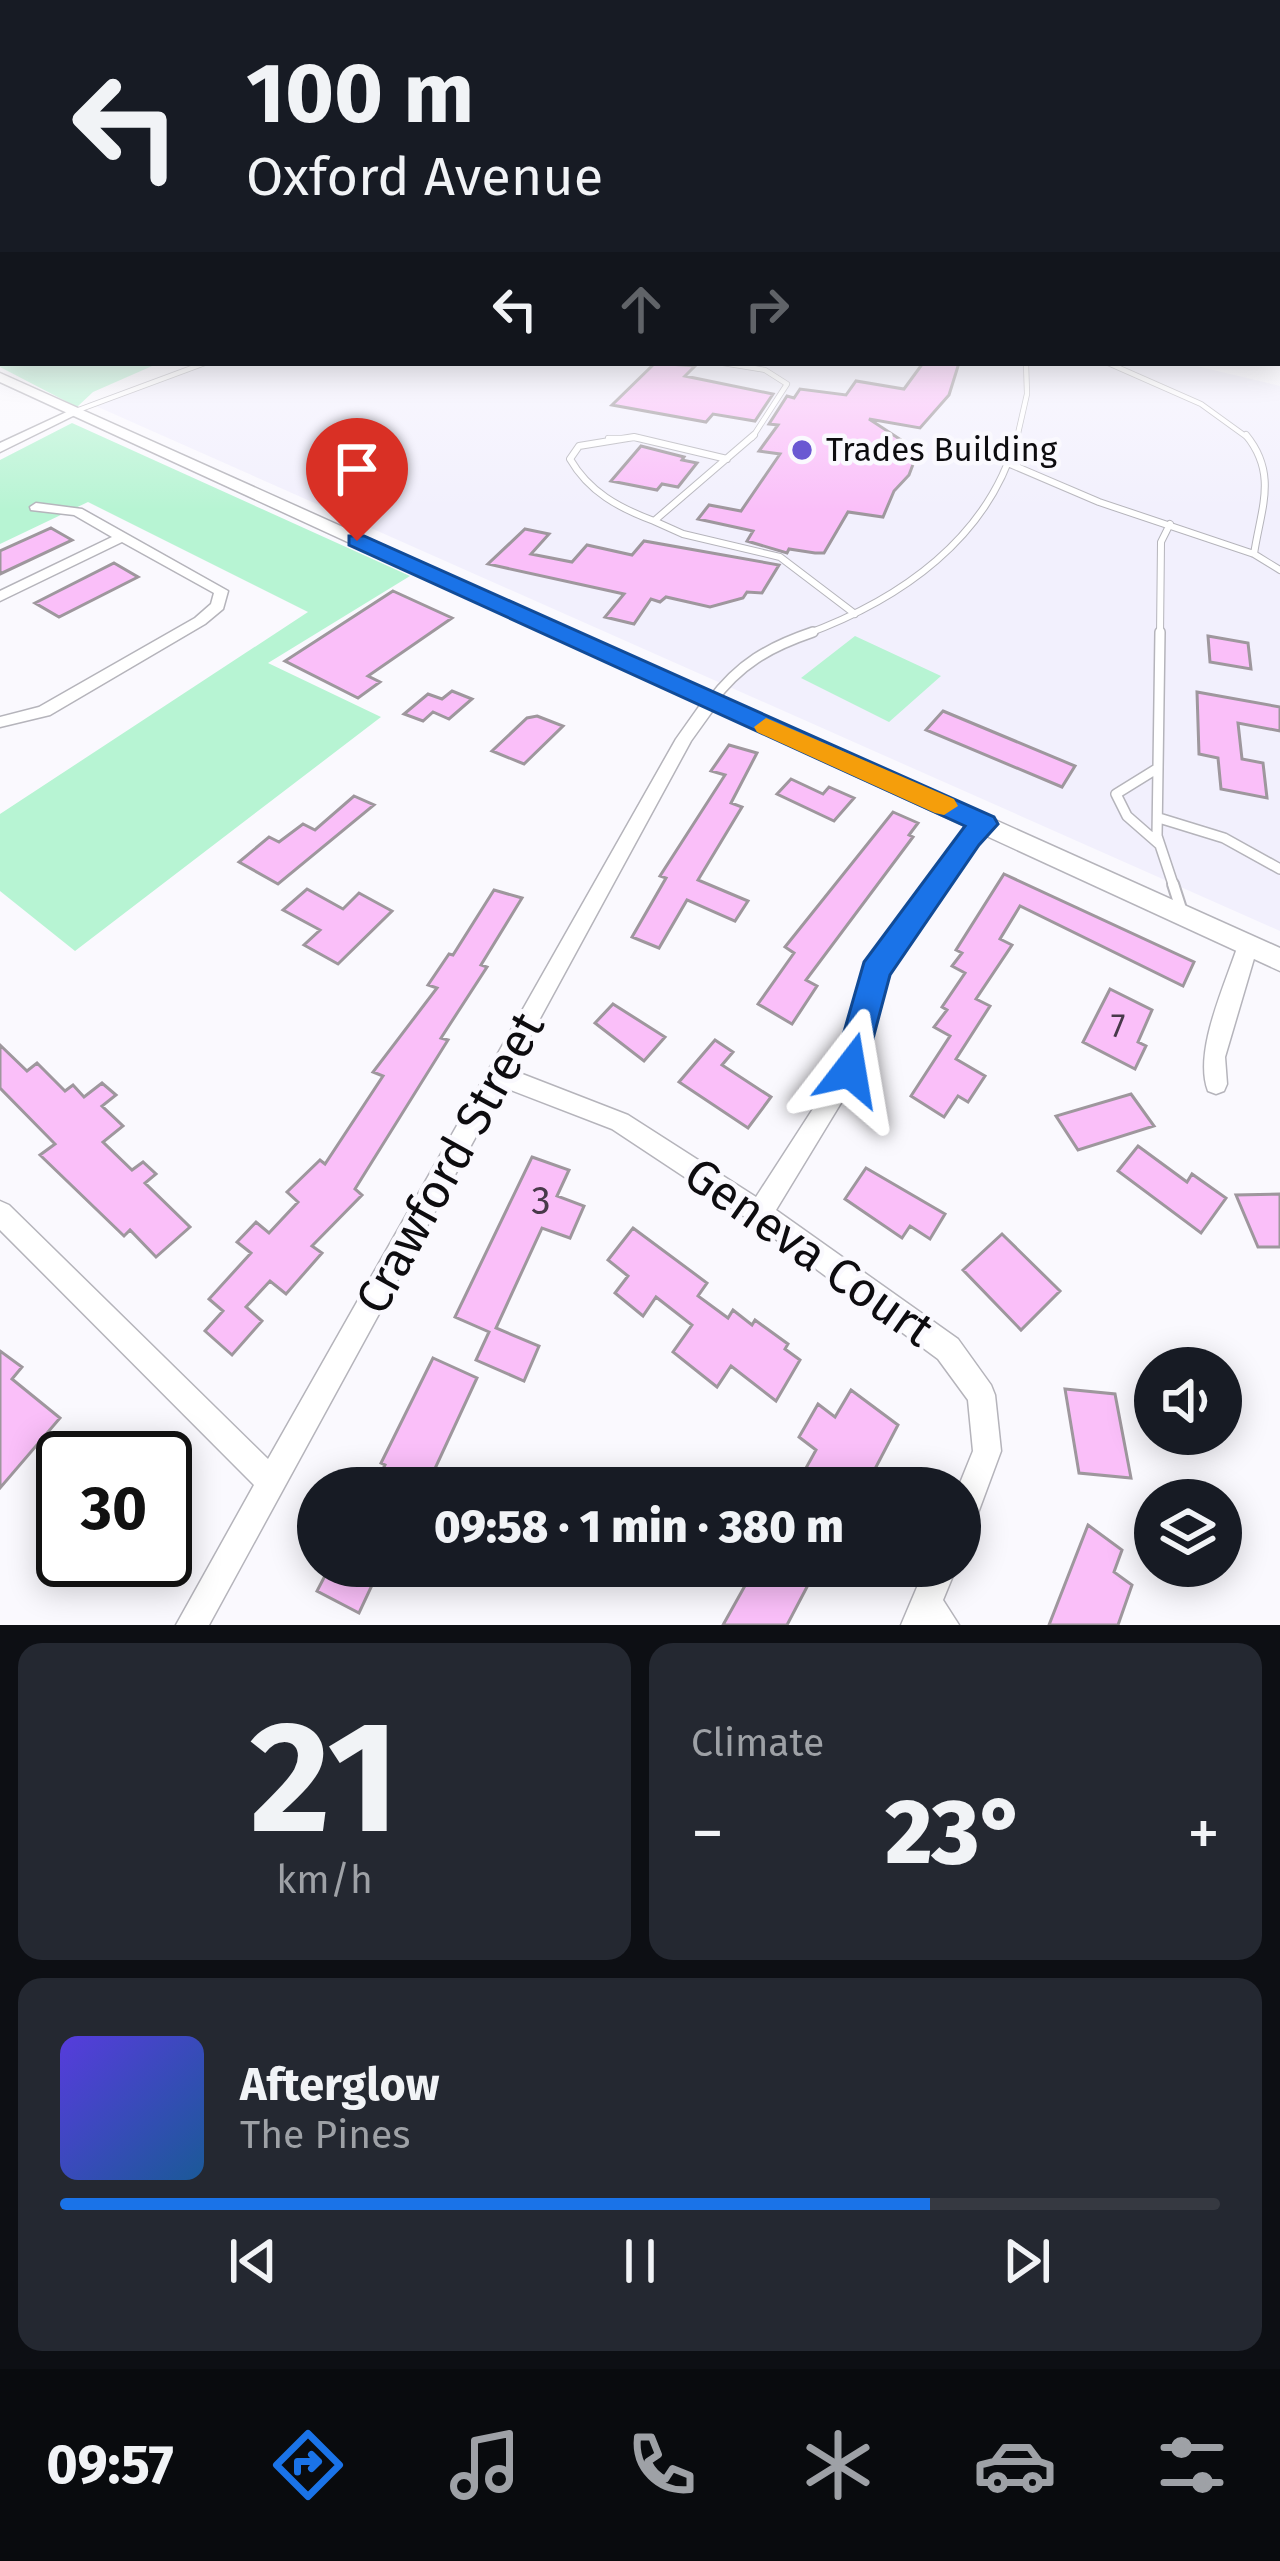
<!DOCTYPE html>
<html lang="en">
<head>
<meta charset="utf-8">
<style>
  :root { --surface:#171b24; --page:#242831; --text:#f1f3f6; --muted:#9ea1a6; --line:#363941; --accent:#1a73e8 }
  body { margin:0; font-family:"Fira Sans",sans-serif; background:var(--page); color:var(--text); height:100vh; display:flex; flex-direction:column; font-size:45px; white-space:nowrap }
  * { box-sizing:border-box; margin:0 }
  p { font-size:39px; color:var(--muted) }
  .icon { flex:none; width:66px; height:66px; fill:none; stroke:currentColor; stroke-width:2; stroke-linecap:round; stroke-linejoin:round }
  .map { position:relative; height:1625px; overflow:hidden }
  .panel { display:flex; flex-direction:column; gap:18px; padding:18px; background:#0d0f14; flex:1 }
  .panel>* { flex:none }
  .banner { position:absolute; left:0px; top:0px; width:1281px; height:366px; box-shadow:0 6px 30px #0003; background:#171b24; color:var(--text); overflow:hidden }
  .fabs { position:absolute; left:1134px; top:1347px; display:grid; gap:24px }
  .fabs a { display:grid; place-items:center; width:108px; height:108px; border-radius:50%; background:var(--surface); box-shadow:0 6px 30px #0003; font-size:60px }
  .speed { position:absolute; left:36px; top:1431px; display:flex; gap:24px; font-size:60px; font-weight:700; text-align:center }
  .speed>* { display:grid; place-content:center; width:156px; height:156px; border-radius:50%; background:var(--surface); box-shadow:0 6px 30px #0003; line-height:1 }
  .speed .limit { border:6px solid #111; border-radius:18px; background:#fff; color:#111 }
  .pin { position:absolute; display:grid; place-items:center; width:102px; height:102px; color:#fff; margin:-123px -51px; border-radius:50% 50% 50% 0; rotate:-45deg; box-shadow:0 0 12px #0007 }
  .pin .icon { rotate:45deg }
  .me { position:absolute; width:132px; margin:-66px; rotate:14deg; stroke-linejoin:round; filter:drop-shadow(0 0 9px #0008) }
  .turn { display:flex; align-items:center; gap:42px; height:252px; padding:0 48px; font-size:54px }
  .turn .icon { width:156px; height:156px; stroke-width:2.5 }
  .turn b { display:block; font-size:84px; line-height:102px }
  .lanes { display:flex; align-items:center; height:114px; padding:0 48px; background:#0003; justify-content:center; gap:60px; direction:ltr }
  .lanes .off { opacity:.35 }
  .big { font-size:90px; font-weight:800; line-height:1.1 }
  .panel .tile { flex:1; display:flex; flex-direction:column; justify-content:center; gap:18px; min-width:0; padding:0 42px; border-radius:24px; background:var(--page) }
  .panel .dial { align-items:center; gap:0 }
  .dial b { font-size:156px; line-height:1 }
  .song { display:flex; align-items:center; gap:36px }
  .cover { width:144px; height:144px; border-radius:18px; background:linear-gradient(135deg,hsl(250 70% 55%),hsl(210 70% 35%)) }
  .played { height:12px; border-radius:6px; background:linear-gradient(90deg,var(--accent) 75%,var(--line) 75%) }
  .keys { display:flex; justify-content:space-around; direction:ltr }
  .heat { display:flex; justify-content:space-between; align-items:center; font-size:66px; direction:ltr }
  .panel .tiles { flex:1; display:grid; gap:18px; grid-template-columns:1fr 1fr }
  .tile:last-child { grid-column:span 2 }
  .trip { position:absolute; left:297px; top:1467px; width:684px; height:120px; border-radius:60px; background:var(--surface); box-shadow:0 6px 30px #0003; font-weight:800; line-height:120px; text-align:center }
  .tab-bar { display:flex; height:192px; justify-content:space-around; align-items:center; background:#090b0e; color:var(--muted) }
  .tab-bar .icon { width:84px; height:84px }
  .tab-bar .current { color:var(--accent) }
  .tab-bar b { font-size:54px; color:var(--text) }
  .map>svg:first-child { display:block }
  .built { fill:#f2f0fd }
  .green { fill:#b7f4d3 }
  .building { fill:#fabff9; stroke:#9e979d; stroke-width:3 }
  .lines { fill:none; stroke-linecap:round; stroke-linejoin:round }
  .lane-far3-casing { stroke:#b5b4bb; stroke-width:6 }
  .lane-far2-casing { stroke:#b5b4bb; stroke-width:8 }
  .lane-far1-casing { stroke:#b5b4bb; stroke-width:12 }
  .lane-casing { stroke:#b5b4bb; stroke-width:14 }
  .street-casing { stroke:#b5b4bb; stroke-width:3 }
  .secondary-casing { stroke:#b5b4bb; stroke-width:3 }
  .lane-far3 { stroke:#fff; stroke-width:4.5 }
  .lane-far2 { stroke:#fff; stroke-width:6 }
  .lane-far1 { stroke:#fff; stroke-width:9 }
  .lane { stroke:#fff; stroke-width:10 }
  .street { fill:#fff; fill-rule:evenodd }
  .secondary { fill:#fff; fill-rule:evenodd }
  .route { fill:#1a73e8; stroke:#114b97; stroke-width:3 }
  .slow { fill:#f59e0b }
  .poi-dot { fill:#6a58d2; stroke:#faf9fe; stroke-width:4.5 }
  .labels { text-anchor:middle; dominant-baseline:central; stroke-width:9; stroke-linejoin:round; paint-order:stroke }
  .far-poi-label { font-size:33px; fill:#0d0c0f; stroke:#faf9fe; text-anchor:start }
  .number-label { font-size:33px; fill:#48394a }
  .near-number-label { font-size:39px; fill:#48394a }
  .near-street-label { font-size:48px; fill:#0d0c0f; stroke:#faf9fe }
</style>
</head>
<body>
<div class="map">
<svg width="1280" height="1625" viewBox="0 0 1280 1625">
  <rect width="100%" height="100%" fill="#faf9fe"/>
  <path class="built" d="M195,363H1184L1280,386V931L89,403Z"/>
  <path class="green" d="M0,283L3,363H159L93,392L77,407L0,367Z
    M72,423L410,576L268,663L381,717L75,951L0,891V814L308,612L88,502L0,544V460Z
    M855,636L941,676L889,722L801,678Z"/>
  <path class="building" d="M655,363L695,366L685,376L773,394L755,421L713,414L706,422L612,405Z
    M923,363H959L949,395L920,428L869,419L918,451L909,475L894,491L883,517L848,512L824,553H815L789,549L787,553L747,541L753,531L698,519L709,505L741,511L780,454L759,451L778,425L769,424L787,396L794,398L800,389L846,395L856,381L904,389Z
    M641,446L684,457L682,460L697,463L678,487L662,484L657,490L611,481Z
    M51,528L72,540L0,574V551Z
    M525,529L549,534L531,554L572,562L587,545L632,555L644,541L779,565L762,593L747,592L743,598L710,607L666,597L660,602L651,599L634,624L605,617L624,594L488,564Z
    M114,563L138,577L59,617L35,603Z
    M393,591L452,618L368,676L380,682L358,698L285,661Z
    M1208,636L1248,643L1251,669L1210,662Z
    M452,691L472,699L449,719L433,712L423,721L404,714L428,694L442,699Z
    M1197,692L1280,707V731L1238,723L1242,759L1263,763L1267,798L1221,789L1218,758L1199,754Z
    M943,711L1075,766L1062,787L926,730Z
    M537,716L563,726L524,764L492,751L527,718Z
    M729,745L757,753L731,803L742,807L698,880L748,901L735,921L687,900L659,948L632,937L666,878L660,876L725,775L711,771Z
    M791,779L823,794L829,787L854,798L834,821L777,794Z
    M354,796L374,805L278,884L239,862L269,837L279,842L303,824L315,830Z
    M893,812L918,823L909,835L913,837L806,980L817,986L792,1024L758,1004L794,953L785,947Z
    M1004,874L1194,962L1183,986L1020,906L1000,939L1012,945L976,999L990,1006L956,1059L985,1076L968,1102L958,1096L944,1117L911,1096L950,1036L934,1027L947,1010L942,1007L965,973L952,966L962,953L956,950Z
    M307,889L343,909L359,893L392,911L338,964L304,945L320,930L283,910Z
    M494,890L522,898L481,965L487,967L441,1038L448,1040L355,1189L362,1195L312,1246L322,1253L286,1294L270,1281L246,1307L262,1321L232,1355L205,1331L223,1311L209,1299L251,1253L237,1242L256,1222L269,1233L298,1202L287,1192L320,1160L325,1164L383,1076L373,1072L437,988L428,985L449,954L453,955Z
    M1110,989L1152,1010L1138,1042L1146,1046L1135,1069L1083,1042Z
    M613,1004L665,1037L644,1061L595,1023Z
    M715,1040L733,1052L722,1065L771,1097L748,1128L679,1082Z
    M0,1045L27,1071L37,1063L65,1091L73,1085L84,1097L102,1083L116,1095L102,1106L123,1126L103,1142L132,1170L143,1162L156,1174L145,1183L190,1227L156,1257L130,1230L124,1236L40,1155L55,1144L0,1088Z
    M1131,1094L1154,1126L1078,1150L1056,1116Z
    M1138,1146L1187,1182L1192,1174L1226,1198L1201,1233L1118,1171Z
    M532,1157L569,1170L557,1196L584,1206L570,1238L542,1228L496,1328L539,1346L524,1381L476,1360L489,1332L455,1317Z
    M866,1168L945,1214L930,1239L910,1226L902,1238L845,1199Z
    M1280,1194V1247H1258L1236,1195Z
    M633,1228L707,1283L698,1296L728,1318L733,1310L752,1325L755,1320L788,1344L785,1349L800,1360L776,1401L731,1366L717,1387L673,1352L692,1325L656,1297L643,1316L615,1293L628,1276L608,1260Z
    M1002,1234L1060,1291L1021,1330L963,1270Z
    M0,1351L22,1367L12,1379L60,1418L0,1488Z
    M433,1358L477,1378L426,1488H374L385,1465L381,1463Z
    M1065,1389L1115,1394L1131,1478L1079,1473Z
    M851,1390L898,1425L865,1488H795L816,1450L799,1437L818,1404L835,1417Z
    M1088,1525L1122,1550L1114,1572L1132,1585L1118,1625H1049Z
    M330,1566H381L359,1613L317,1591Z
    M756,1566H818L787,1625H723Z"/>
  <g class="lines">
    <defs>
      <path id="lane-far3" d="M723,363L765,370L787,384L752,438
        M1108,363L1201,404L1248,438
        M73,412L205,363
        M608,438H640
        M1017,438L1027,394L1026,363"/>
      <path id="lane-far2" d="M754,435L654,521L683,534L780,557L855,614
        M1246,435C1278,474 1261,508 1254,554
        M1010,464L1099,502L1254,554L1280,570
        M654,521C619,508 589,492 570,459L579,446L634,437L727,459
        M804,635C900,600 990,538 1017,435
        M1160,635L1161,542L1170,524"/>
      <path id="lane-far1" d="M1160,632L1157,836L1174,887
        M711,702C739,664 769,647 813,632
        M1158,768L1116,794L1127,816L1159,844
        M1159,818L1224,838L1280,869"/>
      <path id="lane" d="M1173,884L1183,915"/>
      <path id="street" d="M73,409L79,412L77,414L0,452V443Z
        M36,503L82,509L228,591L223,609L205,624L50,715L0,727V717L39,707L195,618L211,604L214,593L122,542L0,601V591L112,537L74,515L31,510L30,507Z
        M711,697L719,702L691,741L512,1070L628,1115L756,1197L840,1067L868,965L962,833L978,819H990L993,824L976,843L885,973L861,1070L776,1210L958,1339L991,1385L995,1395L1001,1451L971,1532L960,1536L958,1488L973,1451L968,1400L938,1359L751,1221L612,1129L503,1087L209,1625H176L254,1485L0,1230V1201L9,1205L268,1459L676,739L705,698Z
        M1248,937L1255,939L1258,945L1225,1057L1227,1084L1224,1091L1216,1094L1208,1091C1193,1052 1225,985 1238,945L1241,939Z
        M926,1566H957L943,1600L959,1625H901Z"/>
      <path id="secondary" d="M0,373L1280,948V971L0,382Z"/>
    </defs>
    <use href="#lane-far3" class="lane-far3-casing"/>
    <use href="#lane-far2" class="lane-far2-casing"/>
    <use href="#lane-far1" class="lane-far1-casing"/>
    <use href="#lane" class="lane-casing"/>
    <use href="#street" class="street-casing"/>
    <use href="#secondary" class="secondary-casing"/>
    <use href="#lane-far3" class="lane-far3"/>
    <use href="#lane-far2" class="lane-far2"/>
    <use href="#lane-far1" class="lane-far1"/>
    <use href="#lane" class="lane"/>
    <use href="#street" class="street"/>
    <use href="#secondary" class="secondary"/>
  </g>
  <linearGradient id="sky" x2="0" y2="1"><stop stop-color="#94c5f1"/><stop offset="0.55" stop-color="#fdfcff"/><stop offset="1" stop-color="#fdfcff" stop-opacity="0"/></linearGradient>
  <rect width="1280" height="510" fill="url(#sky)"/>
  <path class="route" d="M349,536H364L994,817L998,824L979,845L890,975L862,1080L850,1085L838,1080L833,1070L864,962L965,826L349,545Z"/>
  <path class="slow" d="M766,718L954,799L958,806L944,815L935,813L757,732L754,727Z"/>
  <circle class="poi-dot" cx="802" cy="450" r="12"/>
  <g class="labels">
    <g class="far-poi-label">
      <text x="826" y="450">Trades Building</text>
    </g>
    <g class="number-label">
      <text x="1118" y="1026">7</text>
    </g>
    <g class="near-number-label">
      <text x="541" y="1201">3</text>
    </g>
    <g class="near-street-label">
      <text transform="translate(450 1163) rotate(-61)">Crawford Street</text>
      <text transform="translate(809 1252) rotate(35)">Geneva Court</text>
    </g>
  </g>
</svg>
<div class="fabs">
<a><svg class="icon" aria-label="sound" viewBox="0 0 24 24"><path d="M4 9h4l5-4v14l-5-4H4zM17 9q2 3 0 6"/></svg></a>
<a><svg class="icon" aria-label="layers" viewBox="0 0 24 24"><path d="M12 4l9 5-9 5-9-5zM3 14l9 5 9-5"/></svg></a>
</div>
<div class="speed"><div class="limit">30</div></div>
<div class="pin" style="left:357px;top:541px;background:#d93025"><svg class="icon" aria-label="arrive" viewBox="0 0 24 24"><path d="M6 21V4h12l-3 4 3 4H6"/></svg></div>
<svg class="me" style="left:850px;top:1070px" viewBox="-20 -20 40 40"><path d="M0-17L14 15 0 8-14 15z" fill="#1a73e8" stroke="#fff" stroke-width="4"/></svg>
<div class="trip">09:58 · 1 min · 380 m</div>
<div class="banner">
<div class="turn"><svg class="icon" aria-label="left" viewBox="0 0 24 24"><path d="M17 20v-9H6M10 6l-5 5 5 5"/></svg><div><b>100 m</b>Oxford Avenue</div></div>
<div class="lanes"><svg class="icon" aria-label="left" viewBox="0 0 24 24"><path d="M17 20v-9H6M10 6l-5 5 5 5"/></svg><svg class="icon off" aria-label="ahead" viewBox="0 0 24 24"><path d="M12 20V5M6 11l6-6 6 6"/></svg><svg class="icon off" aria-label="right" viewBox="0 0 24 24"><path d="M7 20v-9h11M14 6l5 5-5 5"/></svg></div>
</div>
</div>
<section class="panel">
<div class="tiles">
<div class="tile dial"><b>21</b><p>km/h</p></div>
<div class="tile"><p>Climate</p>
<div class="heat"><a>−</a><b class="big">23°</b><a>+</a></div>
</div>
<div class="tile">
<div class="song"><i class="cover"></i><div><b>Afterglow</b><p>The Pines</p></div></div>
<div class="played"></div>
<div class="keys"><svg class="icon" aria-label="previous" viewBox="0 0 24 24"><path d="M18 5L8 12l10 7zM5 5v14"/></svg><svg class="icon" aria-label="pause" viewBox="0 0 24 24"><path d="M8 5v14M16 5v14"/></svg><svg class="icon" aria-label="next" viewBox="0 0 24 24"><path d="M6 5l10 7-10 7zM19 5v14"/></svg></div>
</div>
</div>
</section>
<nav class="tab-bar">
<b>09:57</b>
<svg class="icon current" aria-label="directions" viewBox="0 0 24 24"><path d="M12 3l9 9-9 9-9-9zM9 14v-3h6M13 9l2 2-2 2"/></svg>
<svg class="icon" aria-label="music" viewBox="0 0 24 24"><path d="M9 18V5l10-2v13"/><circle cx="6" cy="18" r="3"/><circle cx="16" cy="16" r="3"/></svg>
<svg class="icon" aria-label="phone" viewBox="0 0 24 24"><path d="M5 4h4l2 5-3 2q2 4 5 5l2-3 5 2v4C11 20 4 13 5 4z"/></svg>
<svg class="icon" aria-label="climate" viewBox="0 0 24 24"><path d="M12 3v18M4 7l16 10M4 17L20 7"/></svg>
<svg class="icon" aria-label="car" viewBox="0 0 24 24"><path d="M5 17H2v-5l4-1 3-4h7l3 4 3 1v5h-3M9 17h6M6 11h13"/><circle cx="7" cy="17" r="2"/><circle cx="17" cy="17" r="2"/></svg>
<svg class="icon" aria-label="filters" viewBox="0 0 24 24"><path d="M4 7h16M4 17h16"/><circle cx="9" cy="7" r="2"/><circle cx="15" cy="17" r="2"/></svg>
</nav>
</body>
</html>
